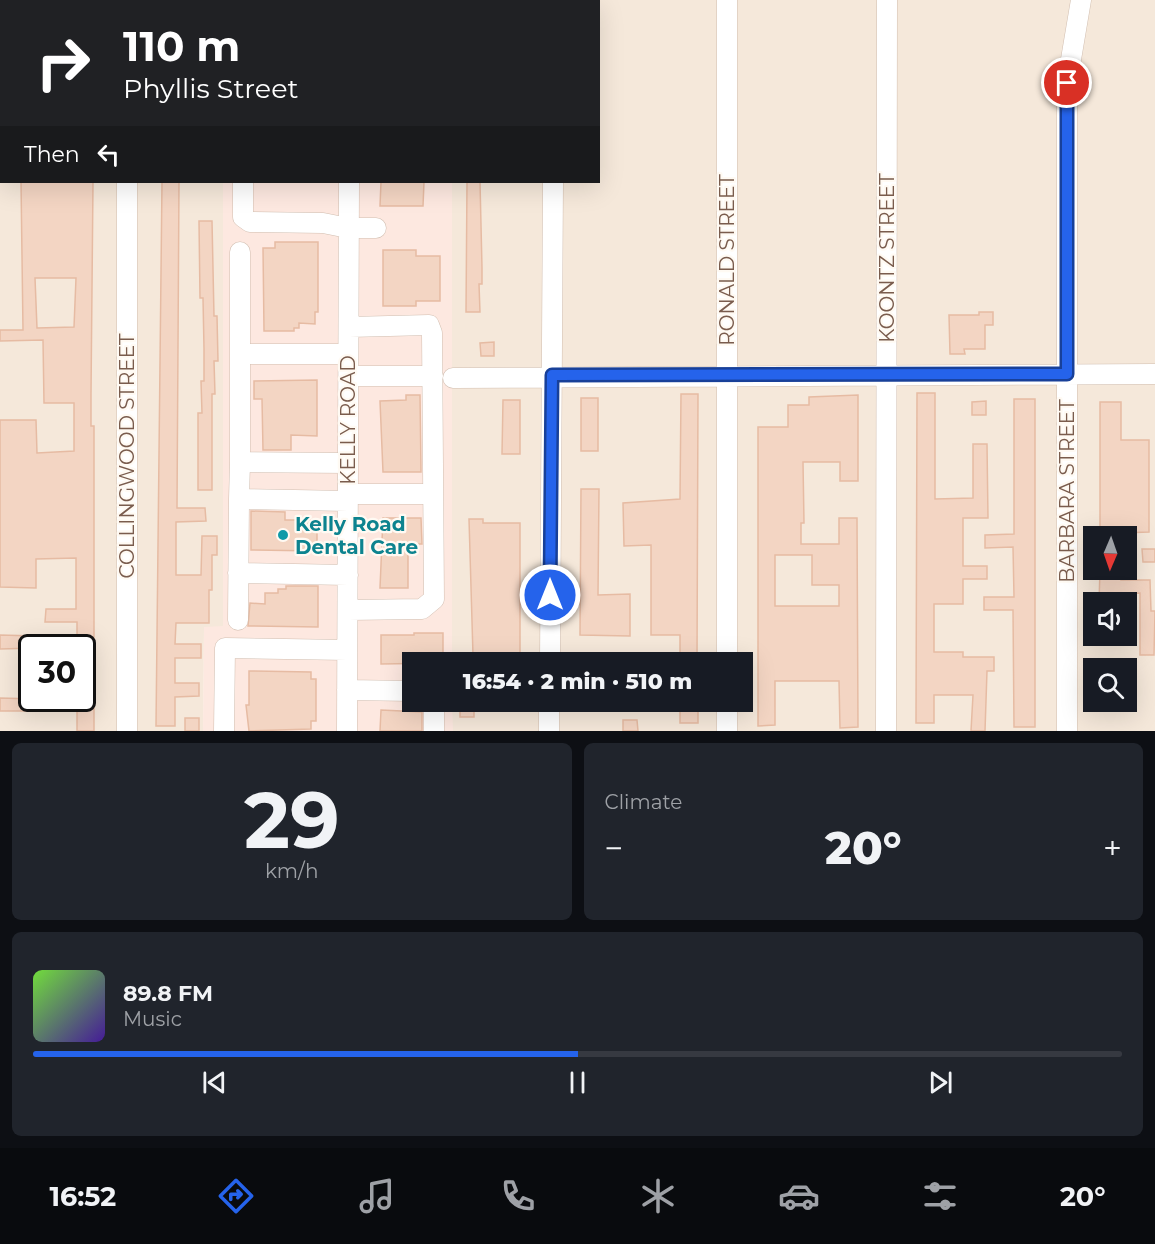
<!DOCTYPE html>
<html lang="en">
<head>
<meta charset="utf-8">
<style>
  :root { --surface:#171b24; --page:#20242c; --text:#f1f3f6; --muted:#9ea1a6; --line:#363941; --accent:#2563eb }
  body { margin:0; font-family:Montserrat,sans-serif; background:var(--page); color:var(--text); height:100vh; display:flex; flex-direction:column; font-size:22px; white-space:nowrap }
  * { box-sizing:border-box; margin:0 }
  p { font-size:20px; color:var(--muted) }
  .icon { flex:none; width:33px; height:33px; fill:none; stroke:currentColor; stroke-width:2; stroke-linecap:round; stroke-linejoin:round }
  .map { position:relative; height:731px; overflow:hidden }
  .details { display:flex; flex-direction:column; gap:12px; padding:12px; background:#0d0f14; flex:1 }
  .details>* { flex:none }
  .banner { position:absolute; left:0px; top:0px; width:600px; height:183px; box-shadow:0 6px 24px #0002; background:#202124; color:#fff; overflow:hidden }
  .needle { width:39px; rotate:182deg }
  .controls { position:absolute; left:1083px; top:526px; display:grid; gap:12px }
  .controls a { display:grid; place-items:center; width:54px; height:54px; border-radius:0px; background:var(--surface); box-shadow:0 6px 24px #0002; font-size:30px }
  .speed { position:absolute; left:18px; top:634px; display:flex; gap:12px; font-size:30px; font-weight:700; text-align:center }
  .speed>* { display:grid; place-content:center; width:78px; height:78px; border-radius:50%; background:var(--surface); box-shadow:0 6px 24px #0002; line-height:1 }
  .speed .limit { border:3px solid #111; border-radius:9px; background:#fff; color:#111 }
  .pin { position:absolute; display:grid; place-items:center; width:51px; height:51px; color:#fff; margin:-26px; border:3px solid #fff; border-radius:50%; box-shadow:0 2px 6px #0007 }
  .me { position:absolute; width:66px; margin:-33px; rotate:0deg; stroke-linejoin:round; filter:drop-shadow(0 0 4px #0008) }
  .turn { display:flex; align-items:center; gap:21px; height:126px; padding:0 24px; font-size:27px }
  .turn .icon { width:78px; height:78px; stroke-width:2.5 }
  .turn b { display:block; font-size:42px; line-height:51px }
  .then { display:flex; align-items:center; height:57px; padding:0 24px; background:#0003; gap:12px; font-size:22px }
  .big { font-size:45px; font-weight:800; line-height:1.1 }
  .details .widget { flex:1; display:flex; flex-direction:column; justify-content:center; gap:9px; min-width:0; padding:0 21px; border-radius:9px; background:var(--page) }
  .details .dial { align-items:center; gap:0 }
  .dial b { font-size:78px; line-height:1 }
  .song { display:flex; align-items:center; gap:18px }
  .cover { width:72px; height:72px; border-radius:9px; background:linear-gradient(135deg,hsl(100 70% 55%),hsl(260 70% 35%)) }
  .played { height:6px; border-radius:3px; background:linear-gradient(90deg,var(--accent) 50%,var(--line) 50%) }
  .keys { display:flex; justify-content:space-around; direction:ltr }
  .heat { display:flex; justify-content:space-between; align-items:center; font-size:33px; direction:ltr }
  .details .tiles { flex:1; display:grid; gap:12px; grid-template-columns:1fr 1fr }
  .widget:last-child { grid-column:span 2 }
  .trip { position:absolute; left:402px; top:652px; width:351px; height:60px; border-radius:0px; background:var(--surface); box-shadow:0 6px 24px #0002; font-weight:800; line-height:60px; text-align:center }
  .tabs { display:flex; height:96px; justify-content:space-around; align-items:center; background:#090b0e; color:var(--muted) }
  .tabs .icon { width:42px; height:42px }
  .tabs .active { color:var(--accent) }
  .tabs b { font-size:27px; color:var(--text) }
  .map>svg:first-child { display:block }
  .residential { fill:#f5e8da; fill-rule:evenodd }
  .commercial { fill:#fde8e0 }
  .building { fill:#f3d5c3; stroke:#e6bba3; stroke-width:1.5; fill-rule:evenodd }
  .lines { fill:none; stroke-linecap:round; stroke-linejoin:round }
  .minor-casing { stroke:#d1beb0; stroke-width:21 }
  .minor { stroke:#fff; stroke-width:20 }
  .route-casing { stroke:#184099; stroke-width:15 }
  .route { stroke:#2563eb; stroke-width:10 }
  .culture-dot { fill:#0f9aa8; stroke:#fffaf3; stroke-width:2 }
  .labels { text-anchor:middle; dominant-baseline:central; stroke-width:4.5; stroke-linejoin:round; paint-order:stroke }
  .street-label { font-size:20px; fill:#7a5c4d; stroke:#fffaf3 }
  .culture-label { font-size:20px; font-weight:bold; fill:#0d838f; stroke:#fffaf3; text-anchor:start }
</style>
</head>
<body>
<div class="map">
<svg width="1155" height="731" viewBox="0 0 1155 731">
  <rect width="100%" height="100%" fill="#fdf6ec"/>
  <path class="residential" d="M0,0H223L2,2V182H223V627H204L203,731H0ZM32,648H82V699H32Z
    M453,0H1155V731H451V702H742V663H451L452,182H598V2ZM1094,537H1126V570H1094ZM1094,603H1126V636H1094ZM1094,669H1126V702H1094Z"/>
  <path class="commercial" d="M223,0H453L223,2Z
    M223,182H452V663H412V702H452L453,731H203L204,627L223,626Z"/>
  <path class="building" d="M21,182H93L91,394V426H94V731H77V699H82V648H77V622H45L46,609H76V558L36,559V588L0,587V420H36L37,453L74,451V403H44L43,340L0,341V330H23ZM35,278H76L74,327L37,328Z
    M162,182H179L177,508H205L206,521L176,522V575H201L202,536H217V555H212V590H209V623H176L175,644H201V658H175V683H199V696L175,697V726H156Z
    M381,182H424L423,206H380Z
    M467,182H480L482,268V284H479L480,312H466Z
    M199,221H212L214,316H217L218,361H214L215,394H212V490H198V413H202L201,381H204V349L203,298H200Z
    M275,242H318V312H315V324L299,323V328H294V331H264L263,248H275Z
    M383,250H416V256H440V301H416V306H383Z
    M979,312H993V325H985V349H964L965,354H950L949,315H979Z
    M494,342V356H481L480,343Z
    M317,380V436L291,435V450H263L262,399H254V381Z
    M917,393H935V499L973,498V444H987L988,518H963V566H987V579H963V604H934V652H963V657H994V671H987L985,731H971L973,695H934V723H916Z
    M681,394H698L697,662L680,661V635H651V545L624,546L623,503L680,499Z
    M406,395H420L421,472H383L380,401L406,400Z
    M858,395V481H840V462H803L804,523H801V544H839V518H857L858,727L840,728L839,681H775V725L758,726V427H788V405H809V397ZM775,555H812V585H839V606H775Z
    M581,398H598V451H581Z
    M1014,399H1035V727H1014L1013,610H984V597H1014L1013,547L985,548V535L1014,534Z
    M503,400H520V454H502Z
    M986,401V415H972V402Z
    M1100,402H1121V440H1149V532L1120,533V537H1100Z
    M581,489H599L598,595L630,594V636L580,635Z
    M251,511L285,512V520H317V551L251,550Z
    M383,518H421L422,544H416V549H408V588H380Z
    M469,519H483V523H520V663H503V655H473Z
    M1142,549H1155V562H1143Z
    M1100,570H1120L1121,580H1150L1151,611H1155L1154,655H1140V593L1120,594V603H1099Z
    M286,586H318V627L248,626L250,603L265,604V593H278V589H286Z
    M414,633H443V663L381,664V635H414Z
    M0,635L35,636V648L0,649Z
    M249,671L311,672V679H316V721H311V729L249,731L246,705H249Z
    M0,698L35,699V711H0Z
    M680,702H698V723H680Z
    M460,704H474V717H460Z
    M381,710L422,712V731H380Z
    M185,718H199V731H185Z
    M623,720H637L638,731H623Z"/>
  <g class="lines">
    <defs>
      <path id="minor" d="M127,0V2
        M240,2V0
        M352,2V0
        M553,2V0
        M127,182V731
        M243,182V217L250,222L323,223L348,228H376
        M240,354V252
        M349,376H433
        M453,378L1155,374
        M348,463L240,462V354H348
        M348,494H433
        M239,499L240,462
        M238,573L348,575
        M348,610L422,609L434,599L432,333L429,325L349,327
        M238,620L239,499L348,501
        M550,663L553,182
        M727,663V0
        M347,690L412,691
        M224,731L225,648L347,650
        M347,731L349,182
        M434,731V702
        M549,731V702
        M727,731V702
        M886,731L887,0
        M1067,731V83L1081,0"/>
    </defs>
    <use href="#minor" class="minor-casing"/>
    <use href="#minor" class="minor"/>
  </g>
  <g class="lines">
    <defs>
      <path id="route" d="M550,595L552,375L1067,374V83"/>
    </defs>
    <use href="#route" class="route-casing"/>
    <use href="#route" class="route"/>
  </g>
  <circle class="culture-dot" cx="283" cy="535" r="6"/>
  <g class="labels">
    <g class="street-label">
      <text transform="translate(887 258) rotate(-90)">KOONTZ STREET</text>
      <text transform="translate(727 260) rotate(-90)">RONALD STREET</text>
      <text transform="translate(348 420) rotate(-90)">KELLY ROAD</text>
      <text transform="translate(127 456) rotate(-90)">COLLINGWOOD STREET</text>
      <text transform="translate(1067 491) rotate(-90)">BARBARA STREET</text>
    </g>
    <g class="culture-label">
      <text x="295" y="524">Kelly Road<tspan x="295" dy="23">Dental Care</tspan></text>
    </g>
  </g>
</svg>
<div class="controls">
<a><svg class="needle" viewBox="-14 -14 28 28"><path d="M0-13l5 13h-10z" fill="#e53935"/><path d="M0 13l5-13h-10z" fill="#9ea1a6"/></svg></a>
<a><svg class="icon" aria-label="sound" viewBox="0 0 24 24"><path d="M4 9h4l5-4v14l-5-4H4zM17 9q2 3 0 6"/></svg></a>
<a><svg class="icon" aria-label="search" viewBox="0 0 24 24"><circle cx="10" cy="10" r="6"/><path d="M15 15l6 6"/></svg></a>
</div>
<div class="speed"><div class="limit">30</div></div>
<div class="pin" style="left:1067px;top:83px;background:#d93025"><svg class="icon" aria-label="arrive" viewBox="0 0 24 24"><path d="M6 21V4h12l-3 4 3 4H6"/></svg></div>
<svg class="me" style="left:550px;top:595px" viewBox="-20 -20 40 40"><circle r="17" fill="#2563eb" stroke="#fff" stroke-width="3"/><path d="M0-11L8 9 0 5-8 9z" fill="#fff"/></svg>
<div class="trip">16:54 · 2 min · 510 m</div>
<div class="banner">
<div class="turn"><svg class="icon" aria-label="right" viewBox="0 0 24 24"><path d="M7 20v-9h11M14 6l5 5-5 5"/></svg><div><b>110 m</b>Phyllis Street</div></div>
<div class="then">Then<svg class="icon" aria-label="left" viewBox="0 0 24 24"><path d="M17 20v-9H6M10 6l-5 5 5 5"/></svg></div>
</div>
</div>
<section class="details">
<div class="tiles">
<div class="widget dial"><b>29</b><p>km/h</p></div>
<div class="widget"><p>Climate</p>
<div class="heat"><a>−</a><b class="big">20°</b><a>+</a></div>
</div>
<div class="widget">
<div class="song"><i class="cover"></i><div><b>89.8 FM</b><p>Music</p></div></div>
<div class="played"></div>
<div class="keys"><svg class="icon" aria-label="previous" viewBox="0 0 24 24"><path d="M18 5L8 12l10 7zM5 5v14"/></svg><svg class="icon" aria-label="pause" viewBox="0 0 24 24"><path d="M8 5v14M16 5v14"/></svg><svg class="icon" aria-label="next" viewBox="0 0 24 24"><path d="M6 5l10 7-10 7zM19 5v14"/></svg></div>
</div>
</div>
</section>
<nav class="tabs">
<b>16:52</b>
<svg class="icon active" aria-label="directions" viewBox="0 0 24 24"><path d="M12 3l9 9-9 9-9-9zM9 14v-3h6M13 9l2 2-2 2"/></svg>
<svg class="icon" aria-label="music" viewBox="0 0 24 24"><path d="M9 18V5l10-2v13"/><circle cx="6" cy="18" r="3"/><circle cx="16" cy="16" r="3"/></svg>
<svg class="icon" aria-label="phone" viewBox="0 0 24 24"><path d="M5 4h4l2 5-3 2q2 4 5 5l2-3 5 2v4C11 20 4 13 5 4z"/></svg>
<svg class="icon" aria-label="climate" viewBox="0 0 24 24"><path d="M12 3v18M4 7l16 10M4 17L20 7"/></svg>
<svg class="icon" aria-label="car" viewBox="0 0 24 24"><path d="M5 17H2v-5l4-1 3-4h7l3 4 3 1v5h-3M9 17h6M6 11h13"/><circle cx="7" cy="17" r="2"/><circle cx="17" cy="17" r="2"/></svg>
<svg class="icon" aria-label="filters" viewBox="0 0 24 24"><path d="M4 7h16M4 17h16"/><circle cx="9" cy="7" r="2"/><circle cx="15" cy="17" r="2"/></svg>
<b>20°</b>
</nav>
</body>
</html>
